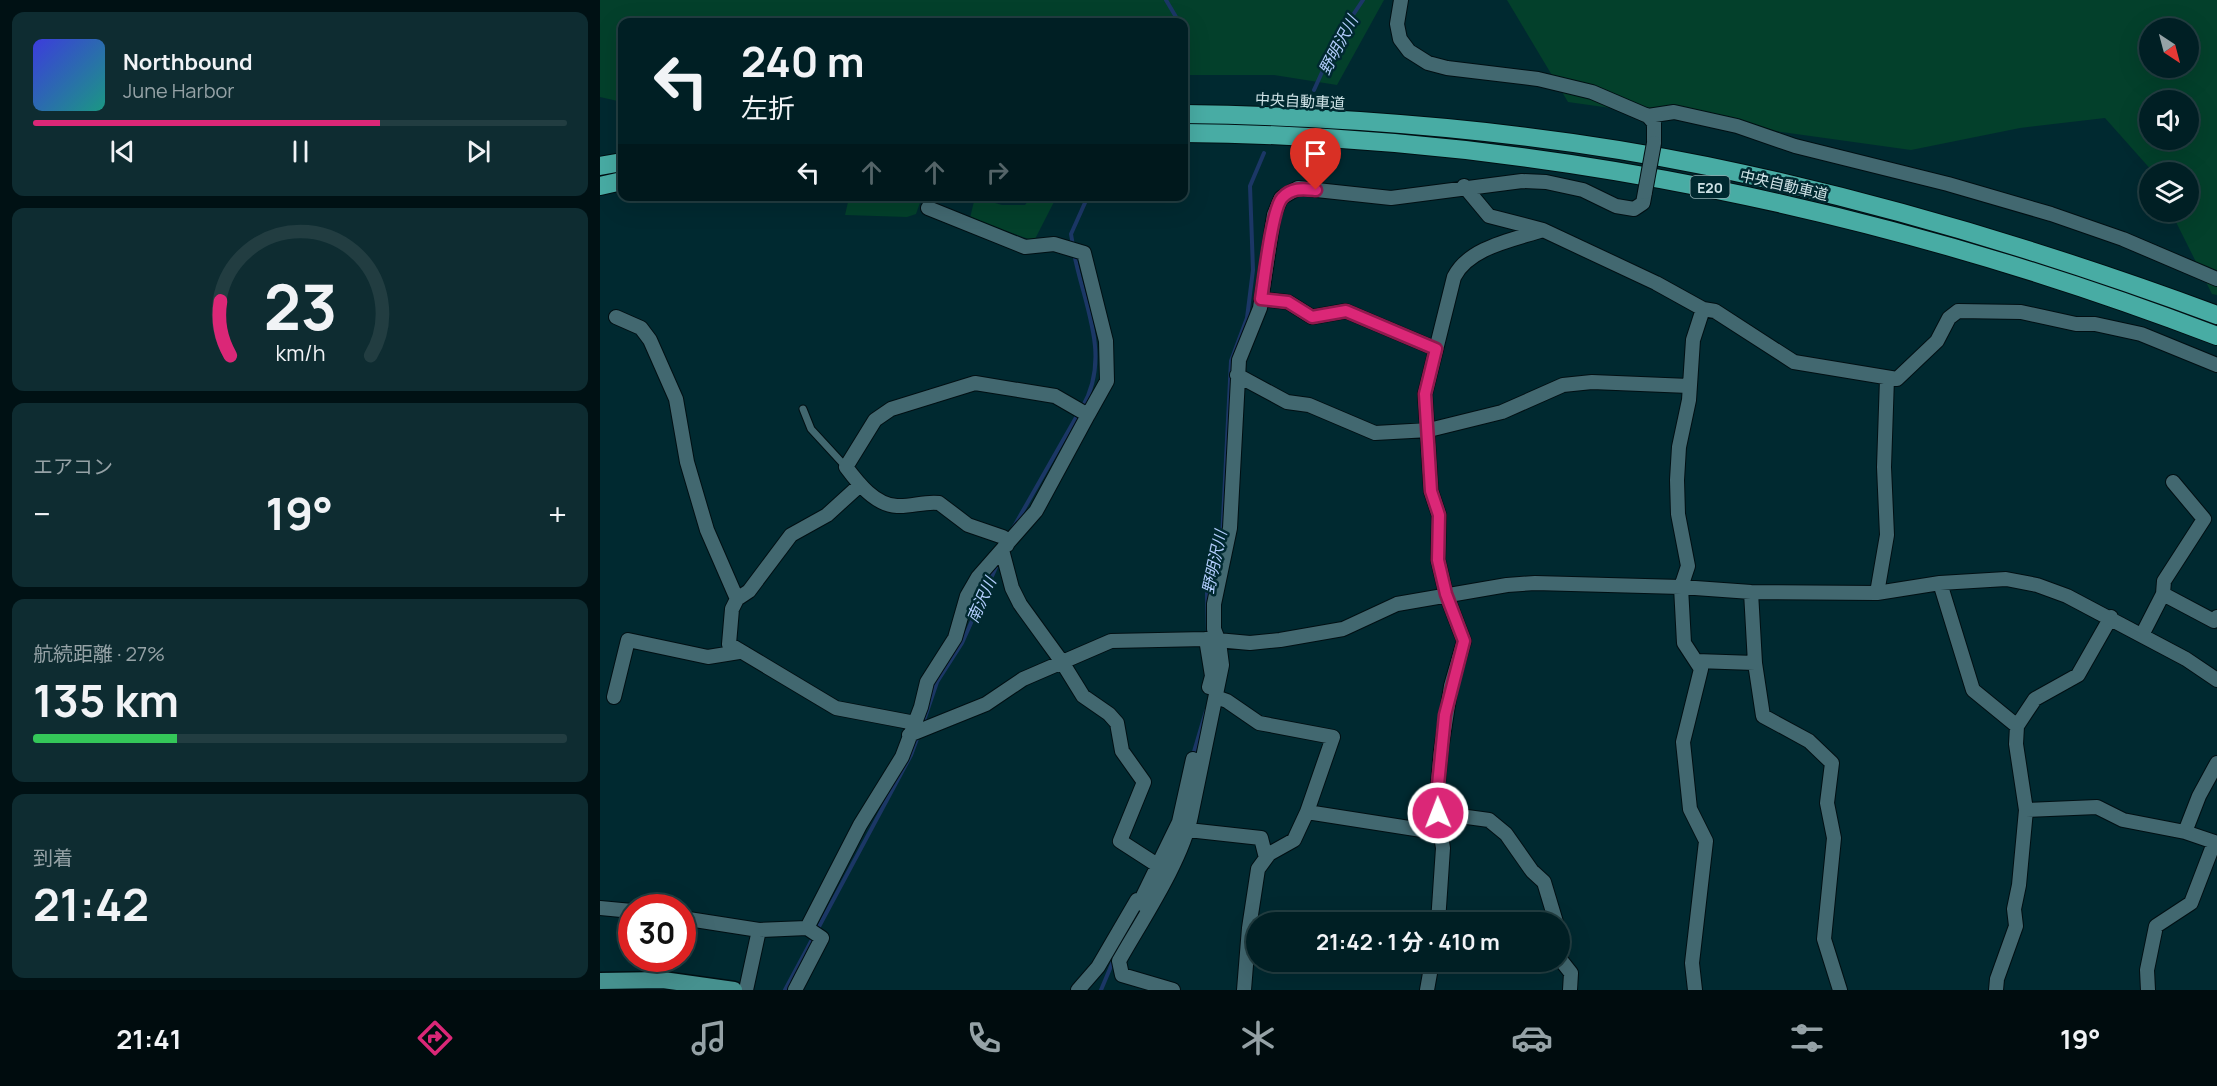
<!DOCTYPE html>
<html lang="ja">
<head>
<meta charset="utf-8">
<style>
  :root { --surface:#001f24; --page:#0e2c31; --text:#f1f3f6; --muted:#95a2a6; --line:#223d41; --accent:#db2777 }
  body { margin:0; font-family:Manrope,"Noto Sans JP",sans-serif; background:var(--page); color:var(--text); height:100vh; display:flex; flex-direction:column; font-size:22px; white-space:nowrap }
  * { box-sizing:border-box; margin:0 }
  p { font-size:20px; color:var(--muted) }
  .icon { flex:none; width:33px; height:33px; fill:none; stroke:currentColor; stroke-width:2; stroke-linecap:round; stroke-linejoin:round }
  .map { position:relative; flex:1; overflow:hidden }
  .details { display:flex; flex-direction:column; gap:12px; padding:12px; background:#001114; width:600px }
  .details>* { flex:none }
  .top-card { position:absolute; left:18px; top:18px; width:570px; height:183px; border-radius:12px; box-shadow:0 6px 24px #0002,0 0 0 2px var(--line); background:#001f24; color:var(--text); overflow:hidden }
  .needle { width:39px; rotate:144deg }
  .controls { position:absolute; left:1539px; top:18px; display:grid; gap:12px }
  .controls a { display:grid; place-items:center; width:60px; height:60px; border-radius:50%; background:var(--surface); box-shadow:0 6px 24px #0002,0 0 0 2px var(--line); font-size:30px }
  .speed { position:absolute; left:18px; top:894px; display:flex; gap:12px; font-size:30px; font-weight:700; text-align:center }
  .speed>* { display:grid; place-content:center; width:78px; height:78px; border-radius:50%; background:var(--surface); box-shadow:0 6px 24px #0002,0 0 0 2px var(--line); line-height:1 }
  .speed .limit { border:9px solid #d22; background:#fff; color:#111 }
  .pin { position:absolute; display:grid; place-items:center; width:51px; height:51px; color:#fff; margin:-62px -26px; border-radius:50% 50% 50% 0; rotate:-45deg; box-shadow:0 0 6px #0007 }
  .pin .icon { rotate:45deg }
  .me { position:absolute; width:66px; margin:-33px; rotate:359deg; stroke-linejoin:round; filter:drop-shadow(0 0 4px #0008) }
  .turn { display:flex; align-items:center; gap:21px; height:126px; padding:0 24px; font-size:27px }
  .turn .icon { width:78px; height:78px; stroke-width:2.5 }
  .turn b { display:block; font-size:42px; line-height:51px }
  .lanes { display:flex; align-items:center; height:57px; padding:0 24px; background:#0003; justify-content:center; gap:30px; direction:ltr }
  .lanes .off { opacity:.35 }
  .big { font-size:45px; font-weight:700; line-height:1.1 }
  .details .card { flex:1; display:flex; flex-direction:column; justify-content:center; gap:9px; min-width:0; padding:0 21px; border-radius:12px; background:var(--page) }
  .details .dial { align-items:center; gap:0 }
  .dial svg { height:156px; overflow:visible; fill:none; stroke:var(--line); stroke-width:7; stroke-linecap:round; text-anchor:middle }
  .dial text { fill:var(--text); stroke:none }
  .song { display:flex; align-items:center; gap:18px }
  .cover { width:72px; height:72px; border-radius:9px; background:linear-gradient(135deg,hsl(240 70% 55%),hsl(170 70% 35%)) }
  .played { height:6px; border-radius:3px; background:linear-gradient(90deg,var(--accent) 65%,var(--line) 65%) }
  .keys { display:flex; justify-content:space-around; direction:ltr }
  .heat { display:flex; justify-content:space-between; align-items:center; font-size:33px; direction:ltr }
  .charge { height:9px; border-radius:4px; background:linear-gradient(90deg,#34c759 27%,var(--line) 0) }
  .trip { position:absolute; left:646px; top:912px; width:324px; height:60px; border-radius:30px; background:var(--surface); box-shadow:0 6px 24px #0002,0 0 0 2px var(--line); font-weight:700; line-height:60px; text-align:center }
  .tabs { display:flex; height:96px; justify-content:space-around; align-items:center; background:#000c0e; color:var(--muted) }
  .tabs .icon { width:42px; height:42px }
  .tabs .on { color:var(--accent) }
  .tabs b { font-size:27px; color:var(--text) }
  main { display:flex; flex:1; min-height:0 }
  .map>svg:first-child { display:block }
  .green { fill:#03402b; fill-rule:evenodd }
  .lines { fill:none; stroke-linecap:round; stroke-linejoin:round }
  .stream { stroke:#1b3766; stroke-width:4 }
  .service-casing { stroke:#000f13; stroke-width:9 }
  .minor-casing { stroke:#000f13; stroke-width:16 }
  .primary-casing { stroke:#000f13; stroke-width:19 }
  .motorway-casing { stroke:#000f13; stroke-width:20 }
  .service { stroke:#426870; stroke-width:7 }
  .minor { stroke:#426870; stroke-width:14 }
  .primary { stroke:#46918f; stroke-width:16 }
  .motorway { stroke:#48aca4; stroke-width:18 }
  .minor-bridge-casing { stroke:#000f13; stroke-width:16; stroke-linecap:butt }
  .minor-bridge { stroke:#426870; stroke-width:14 }
  .route-casing { stroke:#8e194d; stroke-width:15 }
  .route { stroke:#db2777; stroke-width:10 }
  .labels { text-anchor:middle; dominant-baseline:central; stroke-width:5; stroke-linejoin:round; paint-order:stroke }
  .shield { fill:#002930; stroke:#90aaaf; stroke-width:1.5 }
  .shield-label { font-size:14px; font-weight:bold; fill:#cee2e6 }
  .street-label { font-size:15px; fill:#cee2e6; stroke:#002930 }
  .water-label { font-size:16px; font-style:italic; fill:#b1cdfc; stroke:#002930 }
</style>
</head>
<body>
<main>
<section class="details">
<div class="card">
<div class="song"><i class="cover"></i><div><b>Northbound</b><p>June Harbor</p></div></div>
<div class="played"></div>
<div class="keys"><svg class="icon" aria-label="previous" viewBox="0 0 24 24"><path d="M18 5L8 12l10 7zM5 5v14"/></svg><svg class="icon" aria-label="pause" viewBox="0 0 24 24"><path d="M8 5v14M16 5v14"/></svg><svg class="icon" aria-label="next" viewBox="0 0 24 24"><path d="M6 5l10 7-10 7zM19 5v14"/></svg></div>
</div>
<div class="card dial"><svg viewBox="0 0 100 80">
<path d="M14 69A42 42 0 1 1 86 69"/>
<path d="M14 69A42 42 0 0 1 9 41" stroke="#db2777"/>
<text x="50" y="56" font-size="32" font-weight="700">23</text>
<text x="50" y="72" font-size="11">km/h</text>
</svg></div>
<div class="card"><p>エアコン</p>
<div class="heat"><a>−</a><b class="big">19°</b><a>+</a></div>
</div>
<div class="card"><p>航続距離 · 27%</p><b class="big">135 km</b><div class="charge"></div></div>
<div class="card"><p>到着</p><b class="big">21:42</b></div>
</section>
<div class="map">
<svg width="1617" height="990" viewBox="0 0 1617 990">
  <rect width="100%" height="100%" fill="#002930"/>
  <path class="green" d="M0,0H784L737,85L674,75H584V22H231L218,16L213,22H22V102L0,97Z
    M907,0H1617V295L1612,294L1571,212H1588V172H1553L1505,118L1420,128L1311,150L968,102ZM1550,28H1588V68H1550ZM1550,100H1588V140H1550Z
    M257,197V196L322,197L316,214L307,217L245,215L248,202Z
    M375,197L402,205H425L431,197L456,198L434,241L370,218Z"/>
  <g class="lines">
    <path class="stream" d="M566,0L579,22
      M584,39V48
      M714,90L737,39L763,0
      M473,246L471,234L488,196
      M474,253C484,306 512,356 482,408
      M412,530L478,414
      M622,539L631,361L647,318L653,270L650,186L664,153
      M608,636L607,593L618,552
      M322,726L337,682L362,643L397,565
      M593,755L606,711
      M527,933L537,913
      M185,990L311,755L318,736
      M501,990L514,959"/>
    <defs>
      <path id="service" d="M203,409L211,429L246,467"/>
      <path id="minor" d="M801,0L797,24L800,39L809,51L828,63L847,68L938,79L992,92L1048,116L1074,112L1137,126L1195,146L1348,184L1451,214L1523,239L1617,279
        M1048,116L1054,123V143
        M864,186L889,216L943,230L1056,283L1103,309L1115,311L1194,362L1297,379L1337,341L1349,318L1358,311L1421,312L1476,324H1495L1541,334L1617,365
        M328,208L425,247L454,244L484,253L506,341L507,381L488,415
        M661,299L688,302L712,317L746,311L836,349
        M16,317L41,328L50,340L76,399L87,462L107,530L137,599
        M637,375L687,402L709,405L775,433L829,430L902,412L963,385L992,382L1089,386
        M1573,482L1604,519L1564,581L1563,594L1614,621L1617,617
        M260,485L227,515L191,535L149,591L137,599L132,609L129,644L236,708L315,723
        M402,550L412,588L420,604L462,662L483,696L509,714L517,723L522,751L544,782L520,841L568,872
        M1340,583L1373,690L1417,726
        M1151,592L1155,663L1163,716L1209,741L1232,763L1227,803L1234,838L1224,939L1240,990
        M1277,593L1287,535L1284,467L1287,378
        M1542,635L1563,594
        M606,639L612,676L609,687
        M1096,661L1155,663
        M14,697L28,640L108,657L139,652
        M616,697L627,701L659,723L733,737L707,812
        M309,735L386,704L423,679L511,641L606,639L650,643L680,640L743,629L797,604L907,585L935,583L1081,587L1151,592L1277,593L1340,583L1406,579L1437,585L1467,596L1586,659L1617,680
        M1426,810L1497,807L1523,820L1585,832L1617,843
        M838,813L889,820L906,834L932,871L944,882L956,922
        M588,830L661,838L666,858
        M1585,832L1599,796L1617,763
        M540,902L579,822L593,759
        M0,908L32,911
        M82,918L159,930L146,990
        M838,922L843,848L836,805L841,750L851,686L864,641L846,594L838,560L839,515L831,491L825,394L854,277C869,247 913,240 943,230
        M159,930L207,928
        M960,959L971,973L970,990
        M195,990L222,938L207,928L260,825L302,757L321,707L327,682L355,638L367,596L378,577L436,511L488,415L455,396L375,383L291,409L275,420L246,467C258,483 275,505 297,506C311,507 325,501 339,503L368,525L403,537L407,545
        M478,990L498,967L537,900L544,905
        M573,990L522,975L519,961C542,920 582,861 591,816L622,665L619,642L614,629V604L630,528L639,360L660,308L674,215L681,198L698,188L791,198L922,181L946,182L983,190L1016,206L1034,209L1043,203L1045,192
        M644,990L649,928L658,869L669,854L694,840L707,812L841,833
        M827,990L832,962
        M1095,990L1092,963L1106,841L1090,809L1083,742L1101,669L1084,643L1081,587L1088,566L1078,514L1077,480L1079,447L1089,400L1093,340L1103,309
        M1396,990L1397,979L1416,926L1414,909L1419,885L1426,810L1416,744L1417,726L1435,699L1478,675L1511,617
        M1548,990L1547,970L1556,926L1591,903L1614,843"/>
      <path id="primary" d="M0,981L63,980L134,990"/>
      <path id="motorway" d="M584,114C754,116 940,132 1107,166C1281,202 1450,253 1617,315
        M584,133C938,136 1287,210 1617,336
        M0,166L22,162
        M0,186L22,181"/>
    </defs>
    <use href="#service" class="service-casing"/>
    <use href="#minor" class="minor-casing"/>
    <use href="#primary" class="primary-casing"/>
    <use href="#motorway" class="motorway-casing"/>
    <use href="#service" class="service"/>
    <use href="#minor" class="minor"/>
    <use href="#primary" class="primary"/>
    <use href="#motorway" class="motorway"/>
    <defs>
      <path id="minor-bridge" d="M1045,192L1054,143"/>
    </defs>
    <use href="#minor-bridge" class="minor-bridge-casing"/>
    <use href="#minor-bridge" class="minor-bridge"/>
  </g>
  <g class="lines">
    <defs>
      <path id="route" d="M716,190C704,189 692,187 682,198C672,209 664,280 661,299L688,302L712,317L746,311L836,349L825,394L831,491L839,515L838,560L846,594L864,641L845,715L836,805L838,813"/>
    </defs>
    <use href="#route" class="route-casing"/>
    <use href="#route" class="route"/>
  </g>
  <g class="labels">
    <rect class="shield" x="1090.5" y="176" width="39" height="22" rx="4.5"/>
    <g class="shield-label">
      <text x="1110" y="187">E20</text>
    </g>
    <g class="street-label">
      <text transform="translate(700 101) rotate(3)">中央自動車道</text>
      <text transform="translate(1184 185) rotate(13)">中央自動車道</text>
    </g>
    <g class="water-label">
      <text transform="translate(738 45) rotate(-62)">野明沢川</text>
      <text transform="translate(614 562) rotate(-78)">野明沢川</text>
      <text transform="translate(381 600) rotate(-66)">南沢川</text>
    </g>
  </g>
</svg>
<div class="controls">
<a><svg class="needle" viewBox="-14 -14 28 28"><path d="M0-13l5 13h-10z" fill="#e53935"/><path d="M0 13l5-13h-10z" fill="#95a2a6"/></svg></a>
<a><svg class="icon" aria-label="sound" viewBox="0 0 24 24"><path d="M4 9h4l5-4v14l-5-4H4zM17 9q2 3 0 6"/></svg></a>
<a><svg class="icon" aria-label="layers" viewBox="0 0 24 24"><path d="M12 4l9 5-9 5-9-5zM3 14l9 5 9-5"/></svg></a>
</div>
<div class="speed"><div class="limit">30</div></div>
<div class="pin" style="left:716px;top:190px;background:#d93025"><svg class="icon" aria-label="arrive" viewBox="0 0 24 24"><path d="M6 21V4h12l-3 4 3 4H6"/></svg></div>
<svg class="me" style="left:838px;top:813px" viewBox="-20 -20 40 40"><circle r="17" fill="#db2777" stroke="#fff" stroke-width="3"/><path d="M0-11L8 9 0 5-8 9z" fill="#fff"/></svg>
<div class="trip">21:42 · 1 分 · 410 m</div>
<div class="top-card">
<div class="turn"><svg class="icon" aria-label="left" viewBox="0 0 24 24"><path d="M17 20v-9H6M10 6l-5 5 5 5"/></svg><div><b>240 m</b>左折</div></div>
<div class="lanes"><svg class="icon" aria-label="left" viewBox="0 0 24 24"><path d="M17 20v-9H6M10 6l-5 5 5 5"/></svg><svg class="icon off" aria-label="ahead" viewBox="0 0 24 24"><path d="M12 20V5M6 11l6-6 6 6"/></svg><svg class="icon off" aria-label="ahead" viewBox="0 0 24 24"><path d="M12 20V5M6 11l6-6 6 6"/></svg><svg class="icon off" aria-label="right" viewBox="0 0 24 24"><path d="M7 20v-9h11M14 6l5 5-5 5"/></svg></div>
</div>
</div>
</main>
<nav class="tabs">
<b>21:41</b>
<svg class="icon on" aria-label="directions" viewBox="0 0 24 24"><path d="M12 3l9 9-9 9-9-9zM9 14v-3h6M13 9l2 2-2 2"/></svg>
<svg class="icon" aria-label="music" viewBox="0 0 24 24"><path d="M9 18V5l10-2v13"/><circle cx="6" cy="18" r="3"/><circle cx="16" cy="16" r="3"/></svg>
<svg class="icon" aria-label="phone" viewBox="0 0 24 24"><path d="M5 4h4l2 5-3 2q2 4 5 5l2-3 5 2v4C11 20 4 13 5 4z"/></svg>
<svg class="icon" aria-label="climate" viewBox="0 0 24 24"><path d="M12 3v18M4 7l16 10M4 17L20 7"/></svg>
<svg class="icon" aria-label="car" viewBox="0 0 24 24"><path d="M5 17H2v-5l4-1 3-4h7l3 4 3 1v5h-3M9 17h6M6 11h13"/><circle cx="7" cy="17" r="2"/><circle cx="17" cy="17" r="2"/></svg>
<svg class="icon" aria-label="filters" viewBox="0 0 24 24"><path d="M4 7h16M4 17h16"/><circle cx="9" cy="7" r="2"/><circle cx="15" cy="17" r="2"/></svg>
<b>19°</b>
</nav>
</body>
</html>
